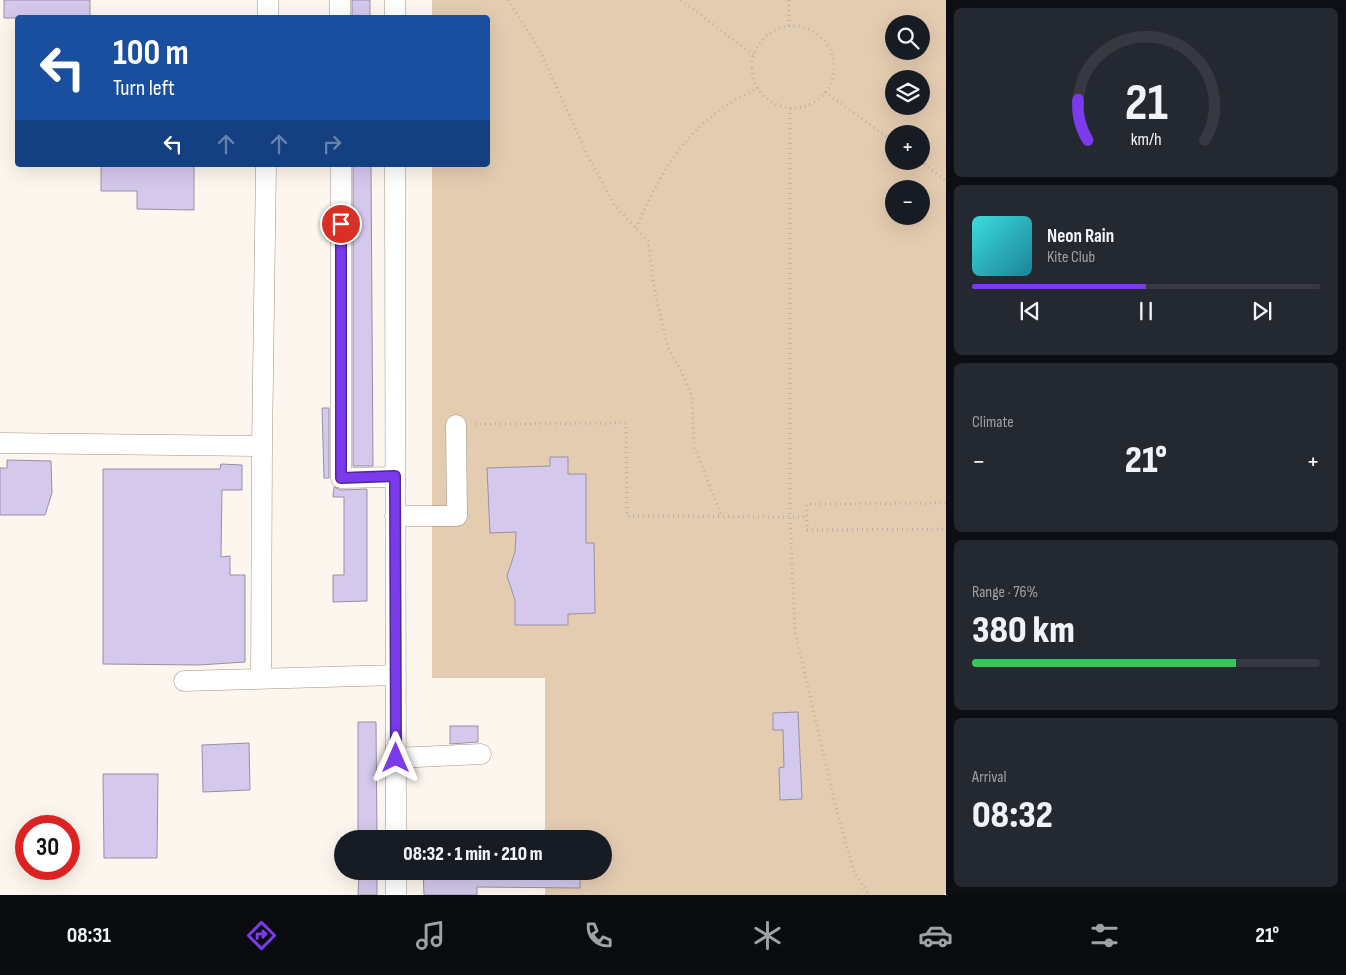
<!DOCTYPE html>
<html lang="en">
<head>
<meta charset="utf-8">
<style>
  :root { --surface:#171b24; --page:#242831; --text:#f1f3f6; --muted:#9ea1a6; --line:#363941; --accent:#7c3aed }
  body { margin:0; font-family:"Sofia Sans Condensed",sans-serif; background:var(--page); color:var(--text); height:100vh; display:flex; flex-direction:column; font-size:19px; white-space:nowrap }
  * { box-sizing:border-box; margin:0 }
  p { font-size:16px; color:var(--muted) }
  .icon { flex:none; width:28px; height:28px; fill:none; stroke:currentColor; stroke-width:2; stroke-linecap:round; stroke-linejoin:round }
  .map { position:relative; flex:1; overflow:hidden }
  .details { display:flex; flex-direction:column; gap:8px; padding:8px; background:#0d0f14; width:400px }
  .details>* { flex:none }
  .banner { position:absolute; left:15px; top:15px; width:475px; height:152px; border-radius:5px; box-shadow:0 5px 20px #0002; background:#1a4fa0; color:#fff; overflow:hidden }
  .buttons { position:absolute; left:885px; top:15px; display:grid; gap:10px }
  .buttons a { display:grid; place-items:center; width:45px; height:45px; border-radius:50%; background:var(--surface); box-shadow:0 5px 20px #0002; font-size:25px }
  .speed { position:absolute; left:15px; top:815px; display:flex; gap:10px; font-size:25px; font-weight:700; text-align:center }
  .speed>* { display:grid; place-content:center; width:65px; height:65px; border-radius:50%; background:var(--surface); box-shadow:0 5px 20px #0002; line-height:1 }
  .speed .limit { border:8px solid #d22; background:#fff; color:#111 }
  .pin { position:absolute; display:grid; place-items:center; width:42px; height:42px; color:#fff; margin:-21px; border:2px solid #fff; border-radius:50%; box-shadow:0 1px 5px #0007 }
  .me { position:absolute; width:55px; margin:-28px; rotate:0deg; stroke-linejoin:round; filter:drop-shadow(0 0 4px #0008) }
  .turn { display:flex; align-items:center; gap:18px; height:105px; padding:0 15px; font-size:22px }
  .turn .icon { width:65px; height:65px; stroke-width:2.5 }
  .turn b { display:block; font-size:35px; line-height:42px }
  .lanes { display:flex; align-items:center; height:48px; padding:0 15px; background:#0003; justify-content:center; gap:25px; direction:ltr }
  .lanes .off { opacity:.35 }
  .big { font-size:38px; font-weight:800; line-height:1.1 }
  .details .card { flex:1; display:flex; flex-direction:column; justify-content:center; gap:8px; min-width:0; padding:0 18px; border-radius:8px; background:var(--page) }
  .details .dial { align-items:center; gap:0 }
  .dial svg { height:130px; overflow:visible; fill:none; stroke:var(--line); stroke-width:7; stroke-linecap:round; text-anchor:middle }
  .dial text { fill:var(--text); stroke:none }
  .song { display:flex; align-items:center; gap:15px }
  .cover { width:60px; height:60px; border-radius:8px; background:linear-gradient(135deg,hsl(180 70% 55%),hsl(190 70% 35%)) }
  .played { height:5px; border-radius:2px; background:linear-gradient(90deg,var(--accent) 50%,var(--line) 50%) }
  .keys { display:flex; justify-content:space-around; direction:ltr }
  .heat { display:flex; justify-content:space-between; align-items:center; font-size:28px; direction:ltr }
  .charge { height:8px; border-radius:4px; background:linear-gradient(90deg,#34c759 76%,var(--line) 0) }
  .trip { position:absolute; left:334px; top:830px; width:278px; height:50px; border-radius:25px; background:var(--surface); box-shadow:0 5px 20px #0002; font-weight:800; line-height:50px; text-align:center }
  .dock { display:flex; height:80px; justify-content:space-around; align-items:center; background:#090b0e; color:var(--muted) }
  .dock .icon { width:35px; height:35px }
  .dock .active { color:var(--accent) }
  .dock b { font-size:22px; color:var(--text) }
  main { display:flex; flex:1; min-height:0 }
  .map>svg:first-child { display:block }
  .green { fill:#e4ccb1; fill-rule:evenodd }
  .building { fill:#d4c8ec; stroke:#9790a5 }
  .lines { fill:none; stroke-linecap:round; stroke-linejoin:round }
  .minor-casing { stroke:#a29280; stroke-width:21 }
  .path { stroke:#b9b3ab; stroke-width:3; stroke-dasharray:1 4; stroke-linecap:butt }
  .minor { stroke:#fff; stroke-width:20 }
  .route-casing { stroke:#51269a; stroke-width:12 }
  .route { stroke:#7c3aed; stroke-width:9 }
</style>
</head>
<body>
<main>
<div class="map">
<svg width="946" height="895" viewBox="0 0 946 895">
  <rect width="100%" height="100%" fill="#fdf6ee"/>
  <path class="green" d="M432,0H946V892L944,895H545V871H602V839H545V678H432V165H488V18L432,17ZM894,24H921V51H894ZM894,79H921V106H894ZM894,134H921V161H894ZM894,189H921V216H894Z"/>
  <path class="building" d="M4,0H90V18H4Z
    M352,0H370V18H352Z
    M101,165H194V210L137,209V191H101Z
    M353,165H371L373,466H353Z
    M322,408H329V478H324Z
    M550,457H568V474H586V543H594L595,613L568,614V625H515V600L507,576L515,552L516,532L490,533L487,468L550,466Z
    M7,460L51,461L52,493L45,515H0V468H7Z
    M221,464L242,465V490H222L221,557L230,556V575H245V662L199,665L103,664V469H220Z
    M334,487L341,490L367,489V601L333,602V575H344V497H333Z
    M798,712L802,799L780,800L779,768L784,767L783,730H773V713Z
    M358,722H376L377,839H358Z
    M450,726H478V742L450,744Z
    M249,743L250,790L203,792L202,745Z
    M103,774H158L157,858H104Z
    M359,871H377V895H358Z
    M423,871H580V888L477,887V895H424Z"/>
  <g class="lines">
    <defs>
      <path id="minor" d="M340,0V18
        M268,18V0
        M395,18V0
        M341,165V478L395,477
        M395,165L396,839
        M0,443L262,446
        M395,516H457L456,425
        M261,679L262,446L266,165
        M184,681L396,675
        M396,758L481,754
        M396,871V895"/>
    </defs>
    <use href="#minor" class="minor-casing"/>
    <path class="path" d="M508,0L537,45L588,156L615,206L648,241L655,293L668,348L682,372L692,397L694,445L721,515
      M681,0L754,55
      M789,0V26
      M752 67a41 41 0 1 1 82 0a41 41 0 1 1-82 0Z
      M825,92L894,142
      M790,108V516L795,632L835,804L854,872L869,895
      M920,161L946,181
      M636,228C655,184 679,140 718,111C730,102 745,95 758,88
      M475,424L626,423L627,516L807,517
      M946,503L807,504V530L946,529"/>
    <use href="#minor" class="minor"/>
  </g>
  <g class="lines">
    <defs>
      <path id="route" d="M341,224V478L395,476L396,758"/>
    </defs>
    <use href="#route" class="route-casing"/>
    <use href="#route" class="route"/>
  </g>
</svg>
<div class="buttons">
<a><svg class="icon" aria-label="search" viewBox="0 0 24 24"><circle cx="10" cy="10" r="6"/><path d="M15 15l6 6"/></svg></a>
<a><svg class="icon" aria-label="layers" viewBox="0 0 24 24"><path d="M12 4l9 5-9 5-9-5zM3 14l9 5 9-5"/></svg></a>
<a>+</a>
<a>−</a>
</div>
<div class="speed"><div class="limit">30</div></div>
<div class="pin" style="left:341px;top:224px;background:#d93025"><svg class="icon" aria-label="arrive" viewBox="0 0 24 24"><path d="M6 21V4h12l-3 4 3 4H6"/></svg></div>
<svg class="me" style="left:396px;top:758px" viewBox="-20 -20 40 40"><path d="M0-17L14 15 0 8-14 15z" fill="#7c3aed" stroke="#fff" stroke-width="4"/></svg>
<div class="trip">08:32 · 1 min · 210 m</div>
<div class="banner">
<div class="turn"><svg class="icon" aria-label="left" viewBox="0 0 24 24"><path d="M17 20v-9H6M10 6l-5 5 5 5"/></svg><div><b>100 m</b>Turn left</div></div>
<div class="lanes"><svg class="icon" aria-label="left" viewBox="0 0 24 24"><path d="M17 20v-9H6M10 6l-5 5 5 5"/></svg><svg class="icon off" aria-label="ahead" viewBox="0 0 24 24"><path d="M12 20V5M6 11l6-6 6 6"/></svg><svg class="icon off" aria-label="ahead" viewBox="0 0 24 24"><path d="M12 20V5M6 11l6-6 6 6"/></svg><svg class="icon off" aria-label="right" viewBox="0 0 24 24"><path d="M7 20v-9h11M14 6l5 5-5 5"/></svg></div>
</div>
</div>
<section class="details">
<div class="card dial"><svg viewBox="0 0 100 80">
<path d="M14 69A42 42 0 1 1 86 69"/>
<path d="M14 69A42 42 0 0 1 8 44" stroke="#7c3aed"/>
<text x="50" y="56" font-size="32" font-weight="700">21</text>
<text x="50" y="72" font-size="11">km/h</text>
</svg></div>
<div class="card">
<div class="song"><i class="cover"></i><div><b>Neon Rain</b><p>Kite Club</p></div></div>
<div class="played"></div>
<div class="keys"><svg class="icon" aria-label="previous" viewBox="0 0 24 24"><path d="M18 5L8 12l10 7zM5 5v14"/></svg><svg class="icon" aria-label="pause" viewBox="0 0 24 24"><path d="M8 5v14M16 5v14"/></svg><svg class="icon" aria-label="next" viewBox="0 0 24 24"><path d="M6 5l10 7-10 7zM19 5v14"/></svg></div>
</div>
<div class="card"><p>Climate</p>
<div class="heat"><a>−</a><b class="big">21°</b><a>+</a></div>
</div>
<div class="card"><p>Range · 76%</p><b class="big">380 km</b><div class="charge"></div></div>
<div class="card"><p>Arrival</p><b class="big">08:32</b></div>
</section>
</main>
<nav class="dock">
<b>08:31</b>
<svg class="icon active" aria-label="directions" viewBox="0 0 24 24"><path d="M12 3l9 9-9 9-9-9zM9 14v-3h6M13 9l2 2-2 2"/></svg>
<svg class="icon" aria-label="music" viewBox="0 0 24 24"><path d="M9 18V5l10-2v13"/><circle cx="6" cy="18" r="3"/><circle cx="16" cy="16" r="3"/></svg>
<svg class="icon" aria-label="phone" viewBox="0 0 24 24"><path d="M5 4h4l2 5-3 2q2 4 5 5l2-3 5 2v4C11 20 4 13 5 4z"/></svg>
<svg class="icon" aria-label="climate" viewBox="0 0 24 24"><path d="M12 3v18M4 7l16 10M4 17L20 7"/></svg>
<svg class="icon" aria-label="car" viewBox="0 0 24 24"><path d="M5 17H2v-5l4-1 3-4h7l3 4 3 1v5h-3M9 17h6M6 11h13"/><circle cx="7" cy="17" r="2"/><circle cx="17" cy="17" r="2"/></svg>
<svg class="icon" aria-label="filters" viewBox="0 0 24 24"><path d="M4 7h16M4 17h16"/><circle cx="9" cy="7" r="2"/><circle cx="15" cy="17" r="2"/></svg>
<b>21°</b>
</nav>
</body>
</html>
